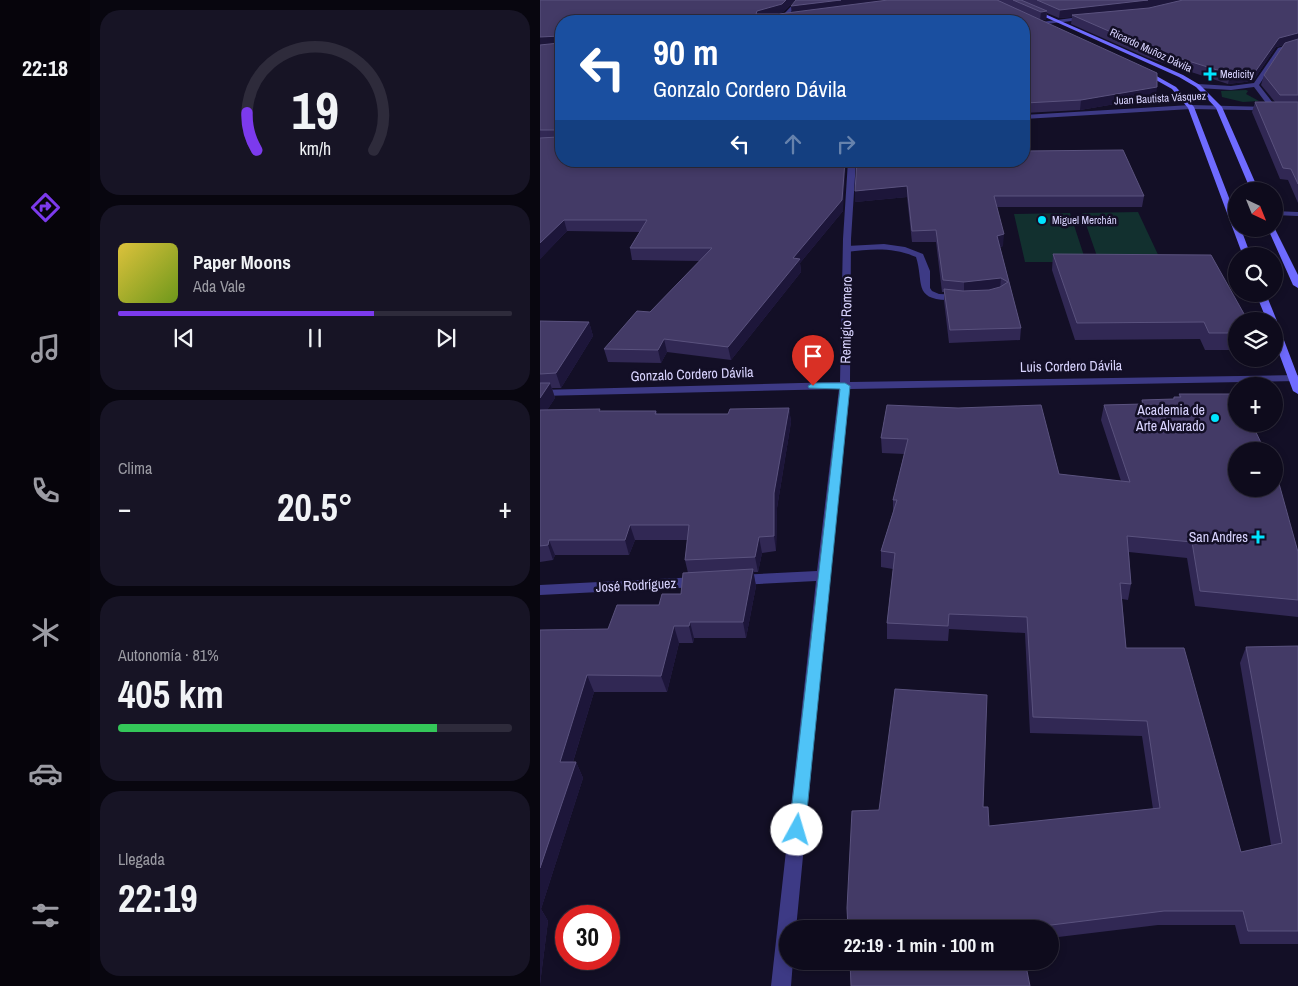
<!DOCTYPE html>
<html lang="es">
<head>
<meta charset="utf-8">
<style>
  :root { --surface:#0e0b1c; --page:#171425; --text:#f1f3f6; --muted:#9b9ba3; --line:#2e2b3b; --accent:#7c3aed }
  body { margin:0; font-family:"Archivo Narrow",sans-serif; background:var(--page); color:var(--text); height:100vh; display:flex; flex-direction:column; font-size:19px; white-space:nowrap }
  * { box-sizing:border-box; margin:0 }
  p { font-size:16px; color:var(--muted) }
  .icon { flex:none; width:28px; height:28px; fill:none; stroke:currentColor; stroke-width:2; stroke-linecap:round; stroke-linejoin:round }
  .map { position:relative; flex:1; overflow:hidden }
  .drawer { display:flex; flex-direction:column; gap:10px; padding:10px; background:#08060f; width:450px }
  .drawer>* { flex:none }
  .guide { position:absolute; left:15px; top:15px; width:475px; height:152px; border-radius:20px; box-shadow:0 2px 8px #0003,0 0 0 1px var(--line); background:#1a4fa0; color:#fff; overflow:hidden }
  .needle { width:32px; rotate:137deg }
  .tools { position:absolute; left:688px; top:182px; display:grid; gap:10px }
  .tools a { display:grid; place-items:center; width:55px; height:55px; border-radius:50%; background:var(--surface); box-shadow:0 2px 8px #0003,0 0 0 1px var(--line); font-size:25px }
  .speed { position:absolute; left:15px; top:905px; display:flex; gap:10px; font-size:25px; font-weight:700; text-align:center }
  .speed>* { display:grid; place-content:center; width:65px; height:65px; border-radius:50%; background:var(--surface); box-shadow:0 2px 8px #0003,0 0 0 1px var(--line); line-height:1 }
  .speed .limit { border:8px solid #d22; background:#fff; color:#111 }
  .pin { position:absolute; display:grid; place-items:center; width:42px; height:42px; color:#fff; margin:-51px -21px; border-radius:50% 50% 50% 0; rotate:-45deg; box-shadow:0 0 5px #0007 }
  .pin .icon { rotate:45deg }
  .me { position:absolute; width:55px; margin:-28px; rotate:6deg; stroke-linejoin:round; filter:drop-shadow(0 0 4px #0008) }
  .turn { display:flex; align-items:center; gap:18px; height:105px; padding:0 15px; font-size:22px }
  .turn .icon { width:65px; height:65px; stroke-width:2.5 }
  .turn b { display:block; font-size:35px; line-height:42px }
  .lanes { display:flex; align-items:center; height:48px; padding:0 15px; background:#0003; justify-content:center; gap:25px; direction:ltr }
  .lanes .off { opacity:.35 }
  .big { font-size:38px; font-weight:700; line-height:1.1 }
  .drawer .card { flex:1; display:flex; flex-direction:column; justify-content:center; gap:8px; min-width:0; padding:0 18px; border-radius:20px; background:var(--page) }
  .drawer .dial { align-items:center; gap:0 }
  .dial svg { height:130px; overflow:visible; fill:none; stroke:var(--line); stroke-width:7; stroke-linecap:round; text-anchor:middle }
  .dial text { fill:var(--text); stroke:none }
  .song { display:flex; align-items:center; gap:15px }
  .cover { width:60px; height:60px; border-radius:8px; background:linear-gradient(135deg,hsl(50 70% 55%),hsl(80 70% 35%)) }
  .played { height:5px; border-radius:2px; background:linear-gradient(90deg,var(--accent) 65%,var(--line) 65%) }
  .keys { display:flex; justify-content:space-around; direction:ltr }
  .heat { display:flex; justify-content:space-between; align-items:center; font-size:28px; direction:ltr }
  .charge { height:8px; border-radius:4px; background:linear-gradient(90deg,#34c759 81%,var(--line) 0) }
  .trip { position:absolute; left:239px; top:920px; width:280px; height:50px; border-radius:25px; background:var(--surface); box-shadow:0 2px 8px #0003,0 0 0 1px var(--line); font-weight:700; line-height:50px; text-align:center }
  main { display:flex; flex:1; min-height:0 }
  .dock { display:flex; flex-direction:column; width:90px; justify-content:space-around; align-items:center; background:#06040b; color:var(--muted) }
  .dock .icon { width:35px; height:35px }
  .dock .on { color:var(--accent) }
  .dock b { font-size:22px; color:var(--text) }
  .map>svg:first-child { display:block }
  .green { fill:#12302f }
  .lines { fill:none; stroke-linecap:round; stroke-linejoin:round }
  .service { fill:#3d3a85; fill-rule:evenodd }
  .minor { fill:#3d3a85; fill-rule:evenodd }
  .secondary { fill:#6f6bff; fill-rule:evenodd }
  .wall { fill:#312854 }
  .shaded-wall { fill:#1d163a }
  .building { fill:#433a66; stroke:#5a527e }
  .route { fill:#4fc3f7; stroke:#337fa1 }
  .poi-dot { fill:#00e5ff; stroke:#130f26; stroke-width:2 }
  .labels { text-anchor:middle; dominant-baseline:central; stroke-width:5; stroke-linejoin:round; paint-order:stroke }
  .far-street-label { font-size:11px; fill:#d9d4ff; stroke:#130f26 }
  .far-poi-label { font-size:11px; fill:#d9d4ff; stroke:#130f26; text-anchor:start }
  .street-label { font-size:14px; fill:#d9d4ff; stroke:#130f26 }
  .poi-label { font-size:14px; fill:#d9d4ff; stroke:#130f26; text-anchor:end }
</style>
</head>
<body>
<main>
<nav class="dock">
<b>22:18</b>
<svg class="icon on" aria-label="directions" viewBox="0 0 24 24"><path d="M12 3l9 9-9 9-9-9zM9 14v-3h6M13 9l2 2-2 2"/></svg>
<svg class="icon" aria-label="music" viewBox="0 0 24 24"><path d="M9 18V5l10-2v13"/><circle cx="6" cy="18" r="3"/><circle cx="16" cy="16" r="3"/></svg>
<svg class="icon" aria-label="phone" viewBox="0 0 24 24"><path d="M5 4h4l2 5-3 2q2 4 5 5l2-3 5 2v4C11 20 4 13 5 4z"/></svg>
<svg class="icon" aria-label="climate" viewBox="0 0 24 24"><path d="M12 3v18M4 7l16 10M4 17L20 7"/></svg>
<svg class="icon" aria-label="car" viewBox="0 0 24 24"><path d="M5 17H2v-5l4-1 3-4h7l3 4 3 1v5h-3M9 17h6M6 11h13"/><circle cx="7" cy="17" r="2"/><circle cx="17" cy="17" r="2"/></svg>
<svg class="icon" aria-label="filters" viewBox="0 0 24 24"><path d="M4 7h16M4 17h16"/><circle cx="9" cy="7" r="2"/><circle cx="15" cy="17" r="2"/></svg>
</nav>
<section class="drawer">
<div class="card dial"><svg viewBox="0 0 100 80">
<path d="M14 69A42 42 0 1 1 86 69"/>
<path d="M14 69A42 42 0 0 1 8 46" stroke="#7c3aed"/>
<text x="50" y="56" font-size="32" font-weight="700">19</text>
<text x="50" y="72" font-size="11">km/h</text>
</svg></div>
<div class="card">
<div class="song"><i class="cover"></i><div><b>Paper Moons</b><p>Ada Vale</p></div></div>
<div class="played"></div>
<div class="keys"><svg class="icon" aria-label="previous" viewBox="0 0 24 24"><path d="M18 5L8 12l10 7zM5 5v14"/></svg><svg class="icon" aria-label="pause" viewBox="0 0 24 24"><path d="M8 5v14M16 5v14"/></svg><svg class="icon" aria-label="next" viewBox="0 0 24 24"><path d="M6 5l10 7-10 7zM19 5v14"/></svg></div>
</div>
<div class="card"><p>Clima</p>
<div class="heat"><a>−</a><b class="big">20.5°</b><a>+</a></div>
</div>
<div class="card"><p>Autonomía · 81%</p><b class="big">405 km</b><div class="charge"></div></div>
<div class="card"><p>Llegada</p><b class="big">22:19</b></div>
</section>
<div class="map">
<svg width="758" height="986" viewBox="0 0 758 986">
  <rect width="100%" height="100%" fill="#130f26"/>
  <path class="green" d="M706,90L708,91L706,94L719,101L703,102L682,97L681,91Z
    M598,212L621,261L559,262L542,213Z
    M530,213L546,262H485L474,214Z"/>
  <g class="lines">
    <path class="service" d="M344,244L365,247L383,254L390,271V288L392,291L399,294L421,295L426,298C421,302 414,301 407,300C373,299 384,282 376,257C353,247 331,249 307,252L303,249L307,246Z"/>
    <path class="minor" d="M257,0H262C249,16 240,22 218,21L244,14Z
      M547,16L549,19L497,25L494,23Z
      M758,42V46L742,50L719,85L736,107H758V111L651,109L484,119V115L651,105L729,107L714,87L691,90L658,88L655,86L658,84L691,86L714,83L738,48Z
      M308,161H316L311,239L310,382L758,375V381L310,389L290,576L256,929H248V961H253L251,986H231L276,581L198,585L193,584L191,580L193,576L198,575L277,571L299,389L0,396V390L300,382L303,239Z
      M734,211L758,212V216L734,215Z
      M158,577L163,578L165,582L163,586L158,587L0,595V585Z"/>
    <path class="secondary" d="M467,0H473L643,75L660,85L682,107L719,191H711L676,108L656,87L639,77Z
      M600,69H604L636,87L654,107L696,216V229H701L711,256H703L648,108L632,89L600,71Z
      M734,227L758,275V288L753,285L728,229H734Z
      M716,294H726L737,321L735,323L727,321Z
      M734,324L739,327L758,377V394L753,391L734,340Z"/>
  </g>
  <path class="wall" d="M0,0H255L243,12L235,14H239L252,13L251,6L256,0H758V203L748,180L740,179L712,112L715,102H735L721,85L724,75L744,45L736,47L713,81L688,84L608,58L531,24L532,17L519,18L507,13L506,20H502L616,97L540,110L484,113L21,21L303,211L260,263L261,272L191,360L127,352L121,363L68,362L64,349L110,312L160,261L92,260L90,248L100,232L27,231L0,259Z
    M317,161L604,196L602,207H457L463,246L460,247L481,328L480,340L409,343L404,301V292H402L396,242H372L367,197L315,202Z
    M513,254L696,321V350H665L660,339L535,340L512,270Z
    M0,321L49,322L53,336L21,388H12L15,398L7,410L61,411H116L117,414H188L249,408L251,422L237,508L236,551L222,553L218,572H213L216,586L206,638H154L153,643H139L127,692H54L33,762H36L43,778L1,909L8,921L0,984V630L68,629L119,605L141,594L148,573L145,560L147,540H95L89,555H15L13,560L0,562Z
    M639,394L758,552V617L655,606L647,558L589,552L591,584L588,600L582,599L586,648L701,852L731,845L700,663L706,647L758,646V944H700L695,925H618L510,938V929H308L443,807L449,826L613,809L602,736L490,733L485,633L409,629L408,641L347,639V623L353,569L341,567V551L353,512V500L364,454L342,453L341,438L347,405L519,474L581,481L561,420L564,405L601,404L602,400L633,399L634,397H639Z"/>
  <path class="shaded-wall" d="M246,0H255L243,12L218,19L216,14L217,11Z
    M301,0H366L252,14L251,6Z
    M608,0H657L607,8L532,15V17L519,18L520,10Z
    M507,11L506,20H500L501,12Z
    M758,33V41L736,47L713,81L688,84L690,74L739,38Z
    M20,36L21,45L0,46V37Z
    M617,87L616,97L540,110L541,100Z
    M305,161H306L303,211L260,263L261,272L191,360L188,347L253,258Z
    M367,186V197L315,202V191Z
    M24,220L27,231L0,259V243Z
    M464,234L463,246L456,248L457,236Z
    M461,278L460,290L424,294V282Z
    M49,322L53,336L21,388L16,373Z
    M124,339L127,352L121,363L118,350Z
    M10,383L15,398L0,421V398Z
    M249,408L251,422L237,508L236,551L234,536V493Z
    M90,525L95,540L89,555L85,540Z
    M219,537L222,553L218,572L215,557Z
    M9,540L15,555L13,560L8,545Z
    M213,569L216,586L206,638L203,622Z
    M150,622L154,638L153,643L149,626Z
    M134,626L139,643L127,692L121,676Z
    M47,675L54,692L28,778L20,762Z
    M36,762L43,778L1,909L8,921L0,984V868Z"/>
  <path class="building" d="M0,0H246L242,4L217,11L216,14H239L348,0H457L617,73V87L541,100L485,103L484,107V21H21V161H305L302,200L253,258L260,259L188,347L124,339L118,350L64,349L97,311L110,312L172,248H90L107,220H24L0,243V138L18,137L20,131L18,130H0V45L19,43L20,36L0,37Z
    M256,0H301L251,6Z
    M473,0H481L507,11L501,12Z
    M497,0H608L520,10Z
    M643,0H758V33L739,38L715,72L690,74L610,49L532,15L609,8Z
    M758,39V95H740L724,75L745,43Z
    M715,102H758V184L751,169L743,168Z
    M583,150L604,196H454L464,234L457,236L481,328L410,330L404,289L423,291L449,290L460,287L468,282L461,278L424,282L403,280L396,230L372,231L367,186L315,191L317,161H484V151Z
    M513,254L671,255L708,321H696V333H669L664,322L537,323Z
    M0,321L49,322L16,373L0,374Z
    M0,383H10L0,398Z
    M639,394H696V424H712L725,451H696V489H734V471L738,480L758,552V600L660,591L652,542L587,536L591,584L580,583L586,648H644L701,852L742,843L706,647L758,646V931H708L703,911H624L479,929H308L307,908L312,811L339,810L355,689L447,695L443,807H448L449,826L620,808L607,721L493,717L487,617L409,614L408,626L347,623L355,553L341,551L357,500H353L368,439L341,438L347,405L418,408L501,405L519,474L590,482L564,405L603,404L602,400L634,399V397H641Z
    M249,408L234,493V536L219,537L215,557L145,560L149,525H90L85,540H9L8,545L0,546V410L60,409L59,411H116L115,414H188L190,409Z
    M213,569L203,622H150L149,626H134L121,676L47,675L20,762H36L0,868V630L68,629L77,605H119L122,594H141L143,573Z
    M310,961H485L490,986H311Z"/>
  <path class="route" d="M273,383H305L310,386L265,830L262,835L257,838L251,835L249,830L300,389L269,388L268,386Z"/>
  <g class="poi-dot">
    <path d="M667.5 66.5h5v5h5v5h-5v5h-5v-5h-5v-5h5z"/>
    <circle cx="502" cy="220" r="5"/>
    <circle cx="675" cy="418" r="5"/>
    <path d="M715.5 529.5h5v5h5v5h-5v5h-5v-5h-5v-5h5z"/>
  </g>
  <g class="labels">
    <g class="far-street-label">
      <text transform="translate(611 50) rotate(25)">Ricardo Muñoz Dávila</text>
      <text transform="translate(620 98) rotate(-3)">Juan Bautista Vásquez</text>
    </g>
    <g class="far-poi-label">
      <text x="680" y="74">Medicity</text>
      <text x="512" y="220">Miguel Merchán</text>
    </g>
    <g class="street-label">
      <text transform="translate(306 320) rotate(-89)">Remigio Romero</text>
      <text transform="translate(531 366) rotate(-1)">Luis Cordero Dávila</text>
      <text transform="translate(152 374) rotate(-2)">Gonzalo Cordero Dávila</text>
      <text transform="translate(96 585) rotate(-3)">José Rodríguez</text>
    </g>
    <g class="poi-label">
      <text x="665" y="410">Academia de<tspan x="665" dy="16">Arte Alvarado</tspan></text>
      <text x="708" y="537">San Andres</text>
    </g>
  </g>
</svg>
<div class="tools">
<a><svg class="needle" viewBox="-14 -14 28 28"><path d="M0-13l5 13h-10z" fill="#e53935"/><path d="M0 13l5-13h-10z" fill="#9b9ba3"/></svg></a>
<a><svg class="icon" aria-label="search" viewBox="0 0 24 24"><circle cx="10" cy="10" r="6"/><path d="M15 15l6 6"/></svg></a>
<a><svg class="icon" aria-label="layers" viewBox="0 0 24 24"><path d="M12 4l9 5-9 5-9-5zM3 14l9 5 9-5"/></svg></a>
<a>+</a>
<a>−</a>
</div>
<div class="speed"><div class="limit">30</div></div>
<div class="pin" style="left:273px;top:386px;background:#d93025"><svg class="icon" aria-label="arrive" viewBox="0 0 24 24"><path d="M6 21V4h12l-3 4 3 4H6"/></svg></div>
<svg class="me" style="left:257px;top:830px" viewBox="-20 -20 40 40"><circle r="19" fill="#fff"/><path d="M0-13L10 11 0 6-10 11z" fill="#4fc3f7"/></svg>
<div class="trip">22:19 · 1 min · 100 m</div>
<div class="guide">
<div class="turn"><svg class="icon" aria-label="left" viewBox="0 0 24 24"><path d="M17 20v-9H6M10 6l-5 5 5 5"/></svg><div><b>90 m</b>Gonzalo Cordero Dávila</div></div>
<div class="lanes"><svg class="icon" aria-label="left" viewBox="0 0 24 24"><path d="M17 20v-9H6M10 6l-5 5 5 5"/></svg><svg class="icon off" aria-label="ahead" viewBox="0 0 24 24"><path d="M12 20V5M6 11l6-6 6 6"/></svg><svg class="icon off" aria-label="right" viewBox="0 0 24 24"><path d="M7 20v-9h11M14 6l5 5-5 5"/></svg></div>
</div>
</div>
</main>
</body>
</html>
